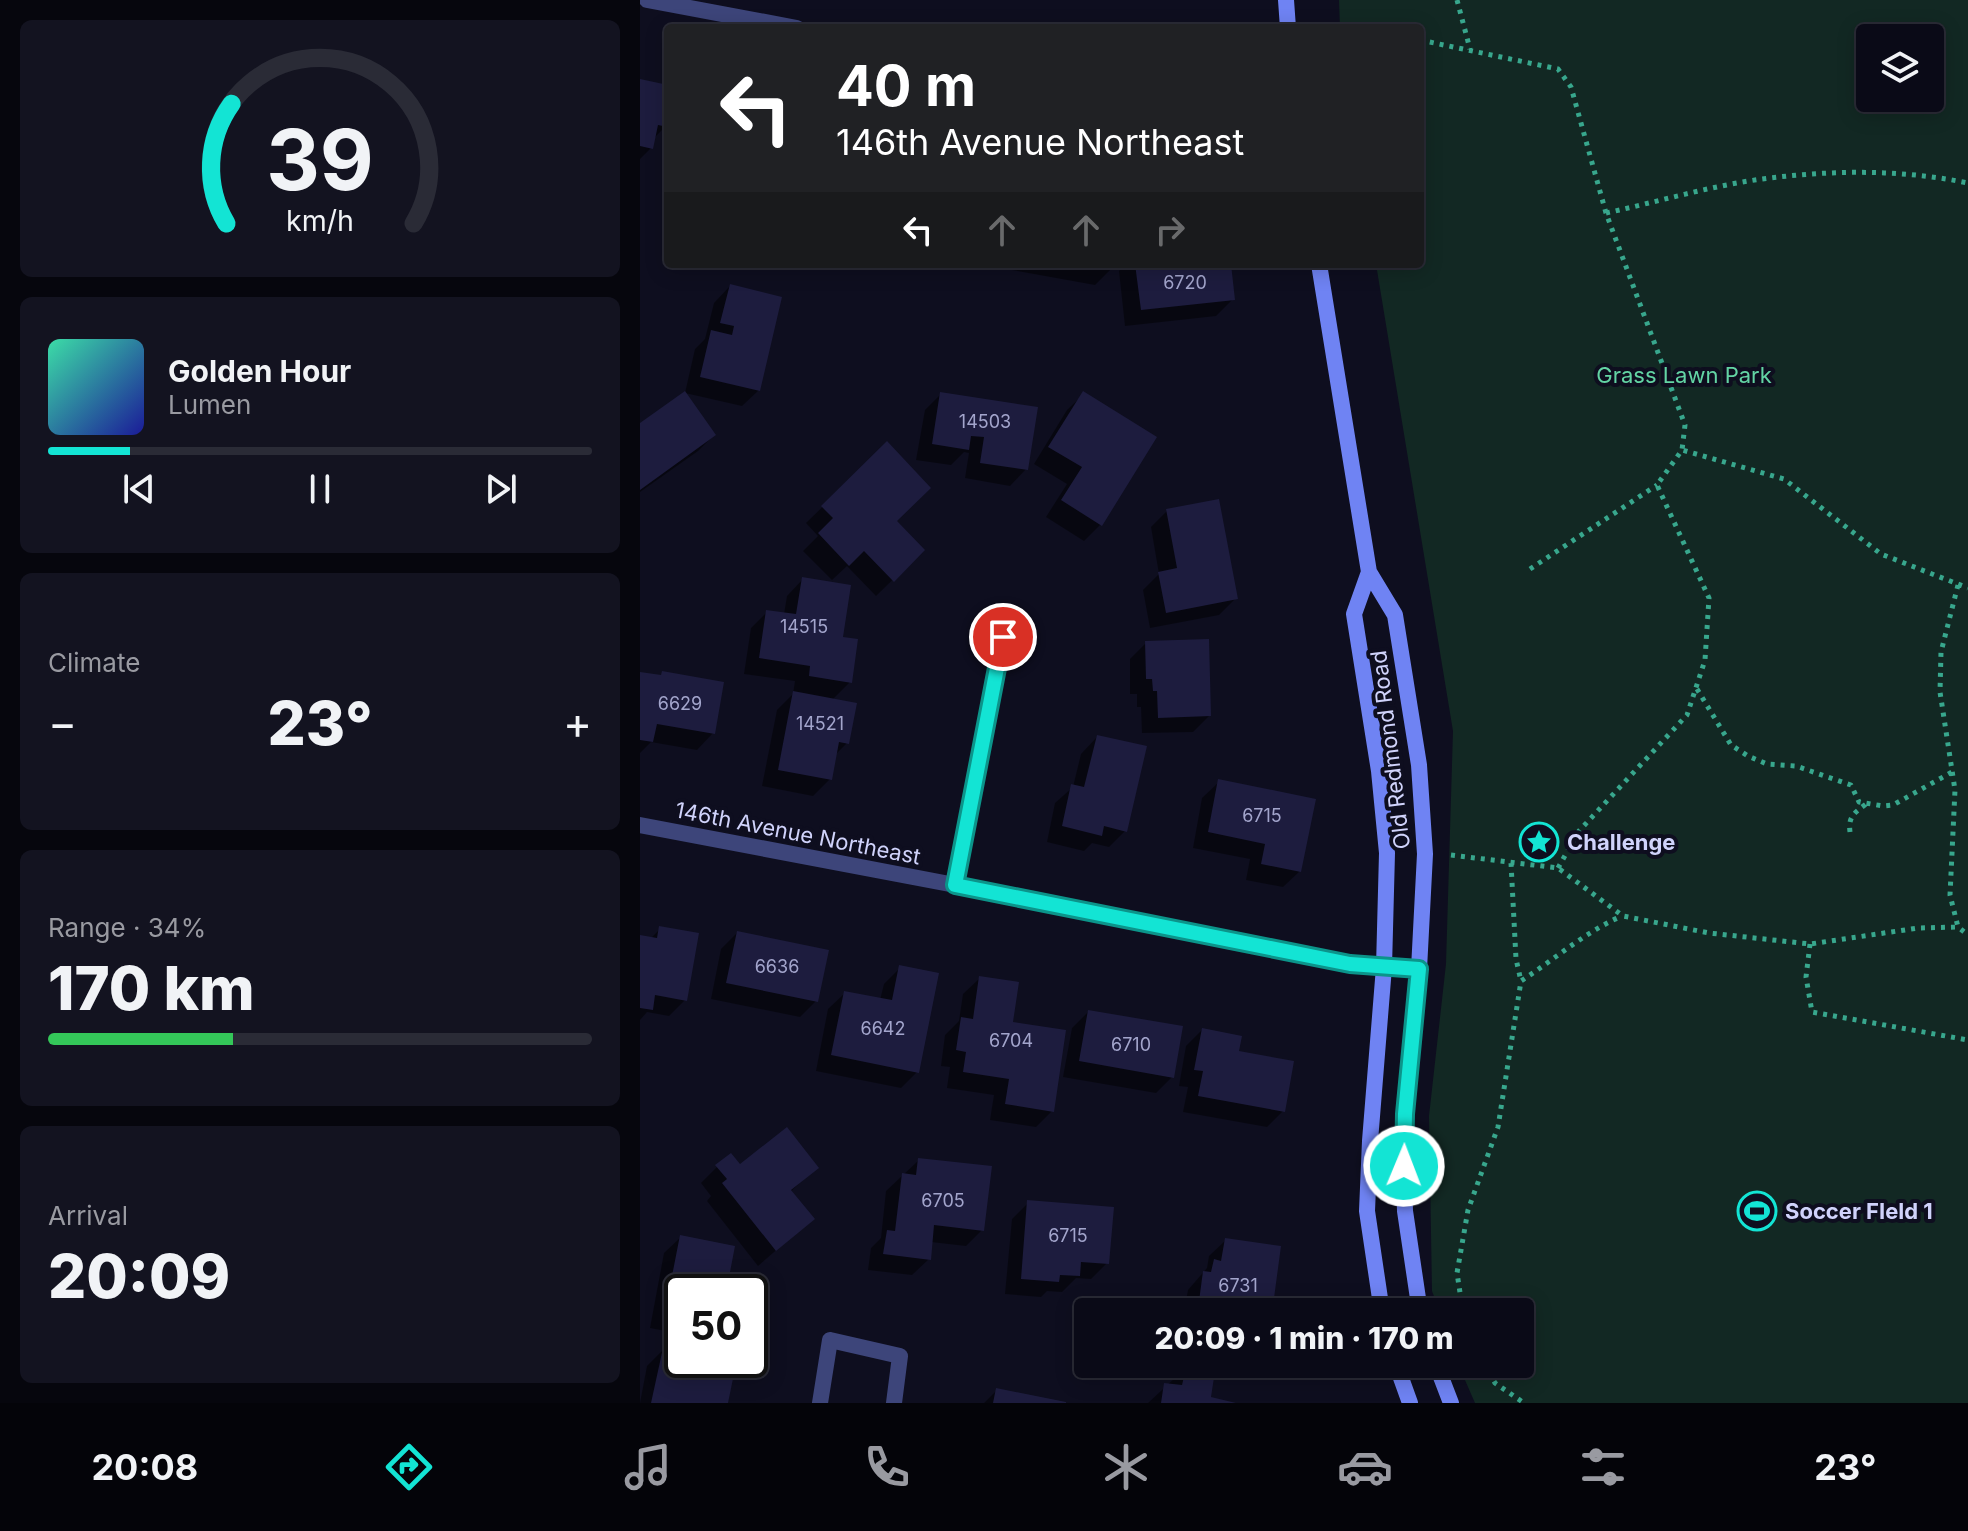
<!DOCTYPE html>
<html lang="en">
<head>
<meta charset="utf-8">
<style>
  :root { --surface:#0a0a17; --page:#131320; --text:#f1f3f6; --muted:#999aa1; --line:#2a2b36; --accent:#13e4d4 }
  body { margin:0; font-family:Inter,sans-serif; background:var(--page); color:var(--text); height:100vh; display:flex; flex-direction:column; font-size:30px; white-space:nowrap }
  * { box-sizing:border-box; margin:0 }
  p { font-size:26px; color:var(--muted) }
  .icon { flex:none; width:44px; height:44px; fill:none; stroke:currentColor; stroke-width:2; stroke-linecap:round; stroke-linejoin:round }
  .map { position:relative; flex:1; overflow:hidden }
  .panel { display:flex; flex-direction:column; gap:20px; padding:20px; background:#06060d; width:640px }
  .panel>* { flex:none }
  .top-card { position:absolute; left:24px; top:24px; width:760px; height:244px; border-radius:8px; box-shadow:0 4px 20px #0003,0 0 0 2px var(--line); background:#202124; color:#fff; overflow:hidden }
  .tools { position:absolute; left:1216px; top:24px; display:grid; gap:16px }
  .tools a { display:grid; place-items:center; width:88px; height:88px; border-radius:8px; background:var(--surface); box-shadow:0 4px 20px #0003,0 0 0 2px var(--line); font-size:40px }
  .speed { position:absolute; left:24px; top:1274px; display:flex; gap:16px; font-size:40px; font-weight:700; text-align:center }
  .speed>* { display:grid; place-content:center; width:104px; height:104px; border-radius:50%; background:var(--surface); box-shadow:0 4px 20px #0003,0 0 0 2px var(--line); line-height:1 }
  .speed .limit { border:4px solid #111; border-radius:12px; background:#fff; color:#111 }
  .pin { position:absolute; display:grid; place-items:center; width:68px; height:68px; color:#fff; margin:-34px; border:4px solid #fff; border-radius:50%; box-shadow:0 2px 8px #0007 }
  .me { position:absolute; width:88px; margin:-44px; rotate:1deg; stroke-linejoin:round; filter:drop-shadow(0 0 6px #0008) }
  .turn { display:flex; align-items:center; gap:28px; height:168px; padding:0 40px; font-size:36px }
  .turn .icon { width:104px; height:104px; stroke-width:2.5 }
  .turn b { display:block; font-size:56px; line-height:68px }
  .lanes { display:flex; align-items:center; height:76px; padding:0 40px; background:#0003; justify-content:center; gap:40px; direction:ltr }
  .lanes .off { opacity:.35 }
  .big { font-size:60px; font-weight:800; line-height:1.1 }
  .panel .tile { flex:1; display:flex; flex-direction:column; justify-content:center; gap:12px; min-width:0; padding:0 28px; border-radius:12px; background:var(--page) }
  .panel .dial { align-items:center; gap:0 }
  .dial svg { height:208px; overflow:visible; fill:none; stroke:var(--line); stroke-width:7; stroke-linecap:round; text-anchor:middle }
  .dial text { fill:var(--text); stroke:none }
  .song { display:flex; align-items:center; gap:24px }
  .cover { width:96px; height:96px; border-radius:12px; background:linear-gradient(135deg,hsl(160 70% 55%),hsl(240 70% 35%)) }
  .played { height:8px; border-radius:4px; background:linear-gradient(90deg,var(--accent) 15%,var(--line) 15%) }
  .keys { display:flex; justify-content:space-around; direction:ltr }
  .heat { display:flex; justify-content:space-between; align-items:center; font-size:44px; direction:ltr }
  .charge { height:12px; border-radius:6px; background:linear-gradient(90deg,#34c759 34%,var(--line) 0) }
  .trip { position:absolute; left:434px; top:1298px; width:460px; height:80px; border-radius:8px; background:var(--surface); box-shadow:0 4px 20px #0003,0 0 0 2px var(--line); font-weight:800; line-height:80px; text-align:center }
  .tabs { display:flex; height:128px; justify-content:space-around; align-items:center; background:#040409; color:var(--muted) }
  .tabs .icon { width:56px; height:56px }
  .tabs .active { color:var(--accent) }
  .tabs b { font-size:36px; color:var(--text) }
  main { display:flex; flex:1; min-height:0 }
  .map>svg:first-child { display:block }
  .green { fill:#122823; fill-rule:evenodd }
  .shadow { fill:#0007 }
  .building { fill:#1d1c3e }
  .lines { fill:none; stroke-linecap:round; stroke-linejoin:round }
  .path { stroke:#38a78d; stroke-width:5; stroke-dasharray:4 6; stroke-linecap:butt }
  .street { stroke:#3d457a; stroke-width:16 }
  .secondary { stroke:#6f83f3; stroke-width:16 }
  .route-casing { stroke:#0c948a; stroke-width:20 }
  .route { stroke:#13e4d4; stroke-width:14 }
  .labels { text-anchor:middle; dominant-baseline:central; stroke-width:8; stroke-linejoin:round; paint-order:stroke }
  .number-label { font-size:18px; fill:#a3a5cc }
  .park-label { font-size:22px; fill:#63d4a4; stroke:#0e0e1f }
  .street-label { font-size:22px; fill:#d0d3fb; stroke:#0e0e1f }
  .poi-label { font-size:22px; font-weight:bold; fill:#d0d3fb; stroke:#0e0e1f; text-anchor:start }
</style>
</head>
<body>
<main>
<section class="panel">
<div class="tile dial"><svg viewBox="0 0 100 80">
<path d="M14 69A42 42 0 1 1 86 69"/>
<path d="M14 69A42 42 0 0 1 16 23" stroke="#13e4d4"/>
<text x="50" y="56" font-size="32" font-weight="700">39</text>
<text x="50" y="72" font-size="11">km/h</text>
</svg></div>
<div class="tile">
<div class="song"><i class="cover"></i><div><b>Golden Hour</b><p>Lumen</p></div></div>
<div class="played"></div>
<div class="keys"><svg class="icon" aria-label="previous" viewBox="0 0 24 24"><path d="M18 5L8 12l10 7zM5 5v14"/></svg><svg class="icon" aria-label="pause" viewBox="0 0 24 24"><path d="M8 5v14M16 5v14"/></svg><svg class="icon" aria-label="next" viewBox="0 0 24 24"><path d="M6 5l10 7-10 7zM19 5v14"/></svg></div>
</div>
<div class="tile"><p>Climate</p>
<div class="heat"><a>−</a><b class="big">23°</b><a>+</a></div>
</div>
<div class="tile"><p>Range · 34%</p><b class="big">170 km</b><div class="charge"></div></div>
<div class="tile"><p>Arrival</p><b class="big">20:09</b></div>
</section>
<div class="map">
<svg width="1328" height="1403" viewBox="0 0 1328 1403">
  <rect width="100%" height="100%" fill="#0e0e1f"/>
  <path class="green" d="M699,0H1328V1403H835L818,1364H880V1312H800L792,1291L789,1116L806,964L813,731L736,264H780V28H700ZM1290,38V98H1230V38Z"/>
  <path class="shadow" d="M0,81L28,87L26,126L13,139L11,148L0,159Z
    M298,264H336L330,270Z
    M367,264H472V268L455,285L367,269Z
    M486,264H589L593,299L576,316L485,326L479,271Z
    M90,286L119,390L102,406L45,393L55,349L65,339L74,303Z
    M301,394L386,469L370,486L325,478L329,453L324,452L311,465L276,460L285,410Z
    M444,394L461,524L444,541L406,517L427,484L394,464L427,410Z
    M0,425L74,435L58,451L0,492Z
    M247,444L255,521L283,550L236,596L207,566L192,580L163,551L178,536L166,523Z
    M527,511L596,598L579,615L510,628L503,590L519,574L511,527Z
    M163,579L201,639L210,682L191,701L207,743L194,756L190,779L173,796L122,786L137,710L153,694L155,681L104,674L111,628L127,612L144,614L147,596Z
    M506,643L569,716L553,732L502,733L501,707H497V694H490V659Z
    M23,673L73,733L57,750L11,742L0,753V674L19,677Z
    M457,737L485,831L469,847L452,843L444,851L407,842L415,803L433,787L441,754Z
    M579,782L660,871L643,887L606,880L610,859L553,848L562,798Z
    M20,929L45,1000L29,1016L7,1012L0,1020V937L10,939Z
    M97,933L176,1001L160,1017L71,999L81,949Z
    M260,968L277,1072L261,1088L176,1071L188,1009L205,993L240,1000L244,984Z
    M340,978L371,1023L412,1111L396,1127L350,1120L354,1095L307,1088L310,1067L301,1066L305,1035L319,1021L323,994Z
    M448,1012L532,1077L516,1093L423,1077L432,1028Z
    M562,1030L597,1053L643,1111L627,1127L543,1112L548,1087L539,1086L546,1046Z
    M279,1160L342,1230L326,1246L291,1242L289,1259L272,1275L228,1270L231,1248L241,1238L246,1191Z
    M77,1167L176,1168L150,1192L172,1219L118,1266L67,1201L71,1196L61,1183Z
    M388,1203L467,1263L451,1279L436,1278L422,1292L407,1291L401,1297L365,1294L372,1219Z
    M41,1237L92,1288L106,1292H42V1334L10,1328L24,1253Z
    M586,1240L632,1299L645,1312H544L548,1290L567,1268L569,1256Z
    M23,1350L42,1354V1360H71L86,1403H0L7,1366Z
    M550,1364H568V1399L593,1403H508Z
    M357,1390L423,1403H344Z"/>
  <path class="building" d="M0,79L28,85V127L18,125L13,149L0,146Z
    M453,264H474V269Z
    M495,264H591L595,300L501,310Z
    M90,284L142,297L120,391L60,377L71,330L92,335L94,326L80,323Z
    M45,391L76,435L0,490V423Z
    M443,391L517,437L462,526L421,500L442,467L408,447Z
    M300,392L398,407L388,470L340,463L344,437L331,436L329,450L292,444Z
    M247,441L291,488L257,521L285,550L254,582L224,551L209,566L178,533L193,518L181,506Z
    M579,499L598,599L526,613L518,572L537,568L526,509Z
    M162,577L211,585L203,637L218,639L212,683L169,676L170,666L119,658L126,610L156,614Z
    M569,639L571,716L518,718L517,691H513L512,679H506L505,641Z
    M22,671L84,682L75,734L17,724L13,742L0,740V672L21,675Z
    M153,691L217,703L209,744L199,742L192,780L138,770Z
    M457,735L507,746L487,832L464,826L462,836L422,826L431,784L444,787Z
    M578,779L676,799L661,872L621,864L625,844L568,832Z
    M19,926L59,933L47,1001L15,995L13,1010L0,1008V935L17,938Z
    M97,931L189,950L178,1002L86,983Z
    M259,965L299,973L279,1073L191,1055L204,991L252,1000Z
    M339,976L379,982L373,1022L426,1030L414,1112L365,1104L369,1079L323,1072L326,1052L316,1050L321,1017L333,1019Z
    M448,1010L543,1026L534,1078L439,1061Z
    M562,1028L602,1036L599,1051L654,1061L645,1112L558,1096L563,1071L554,1070Z
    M147,1127L179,1168L151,1190L175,1219L136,1251L82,1183L87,1179L75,1165L91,1153L100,1164Z
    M278,1158L352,1166L344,1231L294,1225L291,1260L243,1254L247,1230L255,1231L262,1173L276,1175Z
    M387,1200L474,1207L469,1264L441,1262L440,1276L420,1275L419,1282L381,1279Z
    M40,1235L95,1246L90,1272L97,1273L94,1286L109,1289L108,1292H42V1315L25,1312Z
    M585,1238L641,1246L634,1298L649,1300L647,1312H579L558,1309L563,1271L571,1272L574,1259L581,1261Z
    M23,1348L42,1352V1360H80L96,1364L88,1403H11Z
    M547,1364H571L575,1371L571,1397L596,1403H521L524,1383L542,1385Z
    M356,1388L426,1402V1403H353Z"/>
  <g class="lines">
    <path class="path" d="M817,0L830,49
      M780,40L918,69L931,87L966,213L1045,425L1042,450
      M966,213C1017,202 1070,186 1122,179C1191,170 1260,169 1328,183
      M890,569L1017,485
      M1318,585L1301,652L1300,692L1315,790L1310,895L1318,927L1328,935
      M1057,689L1091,745L1108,756L1127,764L1156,766L1211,785L1219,802L1243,806L1253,805L1312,772
      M1210,832C1208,817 1214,813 1226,804
      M811,855L918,868L983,916L1069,933L1170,944L1278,928L1318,927
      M871,863L876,959L881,981
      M918,868L939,831L1047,715L1065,660L1069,598L1017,485L1042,450L1144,479L1241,554L1328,588
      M1170,944L1166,977L1172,1012L1328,1040
      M823,1312L817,1273L828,1210L858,1127L881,981C915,959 945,932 982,916
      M844,1364L855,1383L884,1403"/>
    <path class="street" d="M7,0L157,28
      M0,825L315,885L710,964L779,969
      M315,885L363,637
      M180,1403L190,1340L260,1356L254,1403"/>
    <path class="secondary" d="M646,0L648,28
      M679,264L729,572L755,615L779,765L785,854L779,969L763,1144L765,1211L780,1312
      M729,572L714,614L739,771L747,853L744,967L730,1141L727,1211L742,1312
      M756,1364L770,1403
      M796,1364L811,1403"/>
  </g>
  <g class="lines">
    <defs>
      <path id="route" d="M363,637L315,885L710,964L779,969L765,1114L764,1166"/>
    </defs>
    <use href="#route" class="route-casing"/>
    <use href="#route" class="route"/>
  </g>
  <defs>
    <symbol id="sight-ring" viewBox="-11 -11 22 22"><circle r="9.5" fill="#0e0e1f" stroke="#13e4d4" stroke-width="1.5"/><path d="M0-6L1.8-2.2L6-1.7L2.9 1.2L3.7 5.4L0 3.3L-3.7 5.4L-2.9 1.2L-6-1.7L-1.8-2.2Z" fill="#13e4d4"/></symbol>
    <symbol id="stadium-ring" viewBox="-11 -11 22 22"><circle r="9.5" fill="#0e0e1f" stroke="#13e4d4" stroke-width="1.5"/><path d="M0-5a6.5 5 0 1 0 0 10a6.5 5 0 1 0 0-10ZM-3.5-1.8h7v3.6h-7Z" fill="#13e4d4"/></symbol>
  </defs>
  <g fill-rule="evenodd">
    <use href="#sight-ring" x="877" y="820" width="44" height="44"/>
    <use href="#stadium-ring" x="1095" y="1189" width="44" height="44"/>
  </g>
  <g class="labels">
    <g class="number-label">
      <text x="545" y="282">6720</text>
      <text x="345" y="421">14503</text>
      <text x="164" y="626">14515</text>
      <text x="40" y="703">6629</text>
      <text x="180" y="723">14521</text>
      <text x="622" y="815">6715</text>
      <text x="137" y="966">6636</text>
      <text x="243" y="1028">6642</text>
      <text x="371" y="1040">6704</text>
      <text x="491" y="1044">6710</text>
      <text x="303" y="1200">6705</text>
      <text x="428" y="1235">6715</text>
      <text x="598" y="1285">6731</text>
    </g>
    <g class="park-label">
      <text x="1044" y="375">Grass Lawn Park</text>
    </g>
    <g class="street-label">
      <text transform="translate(750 750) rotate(-97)">Old Redmond Road</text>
      <text transform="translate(158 833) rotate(11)">146th Avenue Northeast</text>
    </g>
    <g class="poi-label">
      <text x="927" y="842">Challenge</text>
      <text x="1145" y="1211">Soccer FIeld 1</text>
    </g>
  </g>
</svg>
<div class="tools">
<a><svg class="icon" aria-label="layers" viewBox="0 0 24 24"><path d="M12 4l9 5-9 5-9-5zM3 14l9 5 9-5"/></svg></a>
</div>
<div class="speed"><div class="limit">50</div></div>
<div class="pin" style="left:363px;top:637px;background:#d93025"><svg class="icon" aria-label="arrive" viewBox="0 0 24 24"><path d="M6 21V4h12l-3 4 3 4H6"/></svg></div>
<svg class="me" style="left:764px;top:1166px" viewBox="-20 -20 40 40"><circle r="17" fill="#13e4d4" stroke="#fff" stroke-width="3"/><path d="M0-11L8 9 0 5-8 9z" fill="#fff"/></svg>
<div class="trip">20:09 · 1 min · 170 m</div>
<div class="top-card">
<div class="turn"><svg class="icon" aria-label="left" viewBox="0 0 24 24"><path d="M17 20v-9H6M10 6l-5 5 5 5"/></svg><div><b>40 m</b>146th Avenue Northeast</div></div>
<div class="lanes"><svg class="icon" aria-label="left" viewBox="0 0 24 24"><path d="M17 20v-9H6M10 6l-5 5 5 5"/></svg><svg class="icon off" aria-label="ahead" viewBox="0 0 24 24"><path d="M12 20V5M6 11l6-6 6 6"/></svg><svg class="icon off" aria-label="ahead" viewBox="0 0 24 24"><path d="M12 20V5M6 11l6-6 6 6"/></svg><svg class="icon off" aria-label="right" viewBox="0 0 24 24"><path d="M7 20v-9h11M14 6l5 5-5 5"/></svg></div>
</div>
</div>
</main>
<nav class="tabs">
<b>20:08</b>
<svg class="icon active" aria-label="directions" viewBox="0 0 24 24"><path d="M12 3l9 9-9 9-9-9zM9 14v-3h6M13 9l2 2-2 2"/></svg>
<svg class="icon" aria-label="music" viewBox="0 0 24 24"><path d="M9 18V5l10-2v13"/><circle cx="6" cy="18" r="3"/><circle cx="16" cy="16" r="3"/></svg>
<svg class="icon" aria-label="phone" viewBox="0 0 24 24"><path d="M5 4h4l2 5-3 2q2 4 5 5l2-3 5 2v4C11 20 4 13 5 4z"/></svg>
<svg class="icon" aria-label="climate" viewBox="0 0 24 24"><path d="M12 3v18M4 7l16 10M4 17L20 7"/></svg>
<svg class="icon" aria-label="car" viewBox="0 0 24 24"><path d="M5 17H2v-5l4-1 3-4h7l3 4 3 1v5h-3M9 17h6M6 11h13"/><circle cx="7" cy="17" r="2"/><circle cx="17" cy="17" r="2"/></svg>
<svg class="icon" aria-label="filters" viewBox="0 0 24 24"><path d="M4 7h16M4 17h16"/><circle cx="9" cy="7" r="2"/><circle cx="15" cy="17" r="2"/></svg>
<b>23°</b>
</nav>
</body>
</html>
